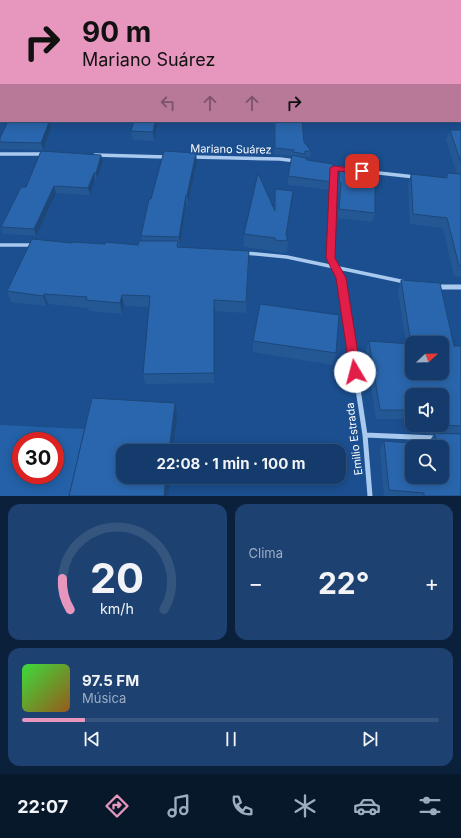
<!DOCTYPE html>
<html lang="es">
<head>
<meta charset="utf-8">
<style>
  :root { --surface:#143b6b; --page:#1d4271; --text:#f1f3f6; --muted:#9dadc1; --line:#33557e; --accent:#e797bd }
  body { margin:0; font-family:Inter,sans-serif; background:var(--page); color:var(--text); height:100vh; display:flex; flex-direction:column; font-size:15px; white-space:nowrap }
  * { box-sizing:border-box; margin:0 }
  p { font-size:13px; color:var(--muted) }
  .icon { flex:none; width:22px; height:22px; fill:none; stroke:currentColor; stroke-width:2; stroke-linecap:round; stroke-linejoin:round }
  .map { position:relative; height:496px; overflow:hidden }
  .sheet { display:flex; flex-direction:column; gap:8px; padding:8px; background:#0b203b; flex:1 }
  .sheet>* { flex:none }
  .top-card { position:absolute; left:0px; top:0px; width:461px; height:122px; box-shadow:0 2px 10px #0003,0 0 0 1px var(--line); background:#e797bd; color:#111; overflow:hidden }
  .needle { width:26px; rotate:68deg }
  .controls { position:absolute; left:405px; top:336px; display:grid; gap:8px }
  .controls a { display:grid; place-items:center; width:44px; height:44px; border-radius:8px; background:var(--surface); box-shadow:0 2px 10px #0003,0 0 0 1px var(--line); font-size:20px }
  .speed { position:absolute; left:12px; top:432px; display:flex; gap:8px; font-size:20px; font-weight:700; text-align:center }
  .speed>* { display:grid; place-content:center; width:52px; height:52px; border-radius:50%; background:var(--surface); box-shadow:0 2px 10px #0003,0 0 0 1px var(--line); line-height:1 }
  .speed .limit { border:6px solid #d22; background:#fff; color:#111 }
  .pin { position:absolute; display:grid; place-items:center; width:34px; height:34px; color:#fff; margin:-17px; border-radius:8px; box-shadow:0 2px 6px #0006 }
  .me { position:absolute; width:44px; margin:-22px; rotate:352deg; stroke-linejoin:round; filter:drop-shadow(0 0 3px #0008) }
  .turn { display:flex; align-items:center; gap:14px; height:84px; padding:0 16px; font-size:18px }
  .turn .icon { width:52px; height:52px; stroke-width:2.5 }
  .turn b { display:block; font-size:28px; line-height:34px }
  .lanes { display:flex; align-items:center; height:38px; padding:0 16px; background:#0003; justify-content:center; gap:20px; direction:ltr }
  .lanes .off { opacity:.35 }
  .big { font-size:30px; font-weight:700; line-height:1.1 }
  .sheet .card { flex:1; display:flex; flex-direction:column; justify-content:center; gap:6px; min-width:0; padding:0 14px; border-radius:12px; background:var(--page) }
  .sheet .dial { align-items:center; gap:0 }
  .dial svg { height:104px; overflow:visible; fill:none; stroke:var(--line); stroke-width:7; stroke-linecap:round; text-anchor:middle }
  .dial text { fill:var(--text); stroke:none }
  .song { display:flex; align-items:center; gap:12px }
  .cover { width:48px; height:48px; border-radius:6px; background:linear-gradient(135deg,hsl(120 70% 55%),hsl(30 70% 35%)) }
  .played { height:4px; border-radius:2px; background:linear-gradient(90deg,var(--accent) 15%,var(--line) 15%) }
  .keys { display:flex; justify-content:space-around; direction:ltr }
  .heat { display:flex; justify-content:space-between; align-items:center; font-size:22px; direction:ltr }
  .sheet .tiles { flex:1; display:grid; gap:8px; grid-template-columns:1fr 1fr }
  .card:last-child { grid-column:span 2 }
  .trip { position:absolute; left:116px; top:444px; width:230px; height:40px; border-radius:12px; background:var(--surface); box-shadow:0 2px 10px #0003,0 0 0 1px var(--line); font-weight:700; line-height:40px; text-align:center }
  .tabs { display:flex; height:64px; justify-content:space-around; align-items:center; background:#08182b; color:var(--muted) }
  .tabs .icon { width:28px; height:28px }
  .tabs .on { color:var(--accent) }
  .tabs b { font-size:18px; color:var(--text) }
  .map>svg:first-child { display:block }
  .green { fill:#2461a8; fill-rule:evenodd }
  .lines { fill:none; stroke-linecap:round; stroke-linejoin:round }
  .minor-far1 { stroke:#a9c9ee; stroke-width:3.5 }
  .minor { stroke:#a9c9ee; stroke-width:5 }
  .wall { fill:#245895 }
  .shaded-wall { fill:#1d4779 }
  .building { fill:#2a66ad; stroke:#1d4779; fill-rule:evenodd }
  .route { fill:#e11d48; stroke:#92132f }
  .labels { text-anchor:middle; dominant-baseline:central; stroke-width:4; stroke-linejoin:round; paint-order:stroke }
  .street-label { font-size:11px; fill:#fff; stroke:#1b4f8f }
</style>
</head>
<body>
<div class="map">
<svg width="461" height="496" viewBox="0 0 461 496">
  <rect width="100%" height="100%" fill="#1b4f8f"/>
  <path class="green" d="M0,0H461V23L460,1H1L0,45Z
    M0,425L84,429L69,496H0ZM21,441H55V475H21Z"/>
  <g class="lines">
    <path class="minor-far1" d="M0,154H44
      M95,155L166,157
      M193,157L280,159L296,161
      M328,167L343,169
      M335,168L331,258L341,278L342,286
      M370,172L415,177
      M0,245H34
      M245,253L287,257L405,282"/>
    <path class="minor" d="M342,285L365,435L370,496
      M437,287H461
      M365,435L436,438"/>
  </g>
  <path class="wall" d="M158,121L154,141L133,140L131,131Z
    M273,121H302L304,142L311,151L310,157H305L307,160L332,182L331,190L288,185V176L292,156L274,154V125L273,124Z
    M51,129L43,150L1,149L0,147V138Z
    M450,130H461V277L454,276L443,228L410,224L408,185L411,174L445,178L447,173L457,174L446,140Z
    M101,155L103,162L97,180H95L90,195L56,193L36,236L3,234L1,227L26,187Z
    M197,162L188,204H186L180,246H178V247L249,262L246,313L215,311L214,383L145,384L143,374L149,307L124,306L122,314L89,311L88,308L48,304L47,306L11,302L7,291L72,243L138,245L142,241L141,236L151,199Z
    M340,165L375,213L372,222L338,218L339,191H337L338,174Z
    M275,189L293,191L286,236L288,240L287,253L284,252V253L274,252V251L244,247V234L274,209Z
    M401,280L454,346H461V496H384L380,449L384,441L430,445L429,442L434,434H427L425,425H442V395H412V419H376L366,351L369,341L406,343L398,291Z
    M253,341L336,353L333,365L253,352Z"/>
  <path class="shaded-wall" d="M155,121H158L154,141L153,132Z
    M49,122L51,129L43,150L41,143Z
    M196,153L197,162L188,204L187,195Z
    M101,155L103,162L97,180L96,173Z
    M94,173L95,180L90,195L88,188Z
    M54,186L56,193L36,236L34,229Z
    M293,191L292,203L285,240Z
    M186,195V204L180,246L179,237Z
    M44,294L48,304L47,306L43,296Z
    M122,295L124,306L122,314L120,303Z
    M214,300L215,311L214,383Z
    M175,403L177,416L173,451H169Z
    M166,477H170L168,496H164Z"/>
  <path class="building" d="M8,121L49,122L41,143L0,142V138Z
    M134,121H155L153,132L131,131Z
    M275,121H302L304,142L311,151H305V154L293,152L294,150L275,148Z
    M450,130H461V163Z
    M41,151L101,155L96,173H94L88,188L54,186L34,229L1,227L21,187H26Z
    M164,151L196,153L187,195H186L179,237L141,236L149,199H151Z
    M292,155L306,158L307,160L333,164L332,182L288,176Z
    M340,165L375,169V213L339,209L341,183L339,182Z
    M258,173L275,211V189L293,191L286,235L288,240H285V241L275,240V238L244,234Z
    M447,173L461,174V266H459L447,218L413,214L411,174L447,178Z
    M32,239L72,243V242L105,244L106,242L138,245L139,241H178L177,247L249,251L246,302L214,300V373L143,374L150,296L122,295L120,303L86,300L87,297L44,294L43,296L7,291Z
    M401,280L440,283L454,346H461V426L438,425H442V395H412V410H380L369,341L411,344ZM412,343H442V373H412Z
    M260,304L339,315L336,353L253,341Z
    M92,398L175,403L169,451H123V477H166L164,496H69Z
    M434,433L461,434V496H424V493L389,490L384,441L438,445ZM412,447H442V477H412Z"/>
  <path class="route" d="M334,166L362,169L367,171L362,174L338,171L335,258L346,278L361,372L359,376L355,377L351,376L350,372L336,278L326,258L330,168Z"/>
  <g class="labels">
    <g class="street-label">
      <text transform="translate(231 149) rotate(1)">Mariano Suárez</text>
      <text transform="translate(354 439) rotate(-97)">Emilio Estrada</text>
    </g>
  </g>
</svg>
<div class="controls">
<a><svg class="needle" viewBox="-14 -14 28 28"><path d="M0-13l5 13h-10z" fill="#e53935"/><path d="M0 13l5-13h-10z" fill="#9dadc1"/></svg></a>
<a><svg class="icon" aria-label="sound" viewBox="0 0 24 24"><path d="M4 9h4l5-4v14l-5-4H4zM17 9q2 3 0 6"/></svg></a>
<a><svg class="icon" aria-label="search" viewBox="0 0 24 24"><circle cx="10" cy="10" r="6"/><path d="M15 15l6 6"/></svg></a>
</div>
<div class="speed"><div class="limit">30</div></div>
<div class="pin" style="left:362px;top:171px;background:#d93025"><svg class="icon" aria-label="arrive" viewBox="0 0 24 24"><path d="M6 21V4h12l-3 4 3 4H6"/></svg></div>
<svg class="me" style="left:355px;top:372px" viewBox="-20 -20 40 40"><circle r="19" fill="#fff"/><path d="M0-13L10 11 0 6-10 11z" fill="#e11d48"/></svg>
<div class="trip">22:08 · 1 min · 100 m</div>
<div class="top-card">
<div class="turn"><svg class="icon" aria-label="right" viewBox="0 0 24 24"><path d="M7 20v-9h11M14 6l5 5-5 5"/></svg><div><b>90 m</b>Mariano Suárez</div></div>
<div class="lanes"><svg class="icon off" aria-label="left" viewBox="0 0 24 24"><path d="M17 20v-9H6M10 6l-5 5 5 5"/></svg><svg class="icon off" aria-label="ahead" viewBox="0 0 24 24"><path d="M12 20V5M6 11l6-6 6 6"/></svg><svg class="icon off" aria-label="ahead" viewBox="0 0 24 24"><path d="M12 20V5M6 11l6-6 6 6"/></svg><svg class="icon" aria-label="right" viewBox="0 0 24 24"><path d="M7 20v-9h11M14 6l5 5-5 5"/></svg></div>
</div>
</div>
<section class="sheet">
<div class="tiles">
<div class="card dial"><svg viewBox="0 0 100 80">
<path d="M14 69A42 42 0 1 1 86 69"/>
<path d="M14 69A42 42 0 0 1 8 45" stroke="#e797bd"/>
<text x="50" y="56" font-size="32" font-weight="700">20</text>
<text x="50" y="72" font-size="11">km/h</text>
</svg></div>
<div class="card"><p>Clima</p>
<div class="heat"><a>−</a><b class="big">22°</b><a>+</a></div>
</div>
<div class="card">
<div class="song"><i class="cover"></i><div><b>97.5 FM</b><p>Música</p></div></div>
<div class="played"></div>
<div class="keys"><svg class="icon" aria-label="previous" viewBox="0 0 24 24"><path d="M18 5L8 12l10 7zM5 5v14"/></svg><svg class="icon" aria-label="pause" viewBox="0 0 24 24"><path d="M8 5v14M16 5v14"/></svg><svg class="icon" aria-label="next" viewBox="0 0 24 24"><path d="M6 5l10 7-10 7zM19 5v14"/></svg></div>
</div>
</div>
</section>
<nav class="tabs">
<b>22:07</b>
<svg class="icon on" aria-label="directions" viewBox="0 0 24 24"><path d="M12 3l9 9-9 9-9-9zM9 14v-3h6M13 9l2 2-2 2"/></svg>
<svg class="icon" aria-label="music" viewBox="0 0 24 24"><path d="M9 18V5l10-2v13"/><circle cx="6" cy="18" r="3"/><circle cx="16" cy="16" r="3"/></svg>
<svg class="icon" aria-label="phone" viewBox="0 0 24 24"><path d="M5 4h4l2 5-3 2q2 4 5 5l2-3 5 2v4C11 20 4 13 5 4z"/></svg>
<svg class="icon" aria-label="climate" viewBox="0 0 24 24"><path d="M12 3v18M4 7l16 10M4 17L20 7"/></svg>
<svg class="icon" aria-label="car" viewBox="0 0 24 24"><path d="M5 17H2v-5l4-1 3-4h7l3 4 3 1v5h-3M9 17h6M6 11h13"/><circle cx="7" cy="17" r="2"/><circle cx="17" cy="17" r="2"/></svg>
<svg class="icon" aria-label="filters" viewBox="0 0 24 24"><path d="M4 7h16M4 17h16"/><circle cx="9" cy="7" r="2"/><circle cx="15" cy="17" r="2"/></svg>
</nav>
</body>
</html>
